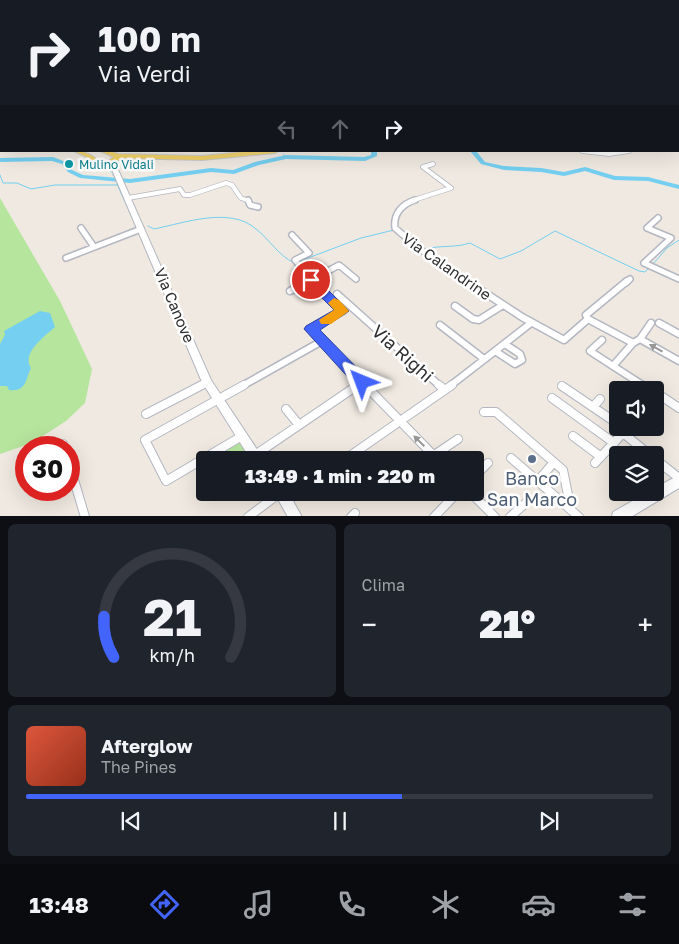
<!DOCTYPE html>
<html lang="it">
<head>
<meta charset="utf-8">
<style>
  :root { --surface:#171b24; --page:#20242c; --text:#f1f3f6; --muted:#9ea1a6; --line:#363941; --accent:#4264fb }
  body { margin:0; font-family:"Golos Text",sans-serif; background:var(--page); color:var(--text); height:100vh; display:flex; flex-direction:column; font-size:19px; white-space:nowrap }
  * { box-sizing:border-box; margin:0 }
  p { font-size:16px; color:var(--muted) }
  .icon { flex:none; width:28px; height:28px; fill:none; stroke:currentColor; stroke-width:2; stroke-linecap:round; stroke-linejoin:round }
  .map { position:relative; height:516px; overflow:hidden }
  .details { display:flex; flex-direction:column; gap:8px; padding:8px; background:#0d0f14; flex:1 }
  .details>* { flex:none }
  .guide { position:absolute; left:0px; top:0px; width:680px; height:152px; box-shadow:0 5px 20px #0002; background:#171b24; color:var(--text); overflow:hidden }
  .buttons { position:absolute; left:609px; top:381px; display:grid; gap:10px }
  .buttons a { display:grid; place-items:center; width:55px; height:55px; border-radius:5px; background:var(--surface); box-shadow:0 5px 20px #0002; font-size:25px }
  .speed { position:absolute; left:15px; top:436px; display:flex; gap:10px; font-size:25px; font-weight:700; text-align:center }
  .speed>* { display:grid; place-content:center; width:65px; height:65px; border-radius:50%; background:var(--surface); box-shadow:0 5px 20px #0002; line-height:1 }
  .speed .limit { border:8px solid #d22; background:#fff; color:#111 }
  .pin { position:absolute; display:grid; place-items:center; width:42px; height:42px; color:#fff; margin:-21px; border:2px solid #fff; border-radius:50%; box-shadow:0 1px 5px #0007 }
  .me { position:absolute; width:55px; margin:-28px; rotate:316deg; stroke-linejoin:round; filter:drop-shadow(0 0 4px #0008) }
  .turn { display:flex; align-items:center; gap:18px; height:105px; padding:0 15px; font-size:22px }
  .turn .icon { width:65px; height:65px; stroke-width:2.5 }
  .turn b { display:block; font-size:35px; line-height:42px }
  .lanes { display:flex; align-items:center; height:48px; padding:0 15px; background:#0003; justify-content:center; gap:25px; direction:ltr }
  .lanes .off { opacity:.35 }
  .big { font-size:38px; font-weight:800; line-height:1.1 }
  .details .widget { flex:1; display:flex; flex-direction:column; justify-content:center; gap:8px; min-width:0; padding:0 18px; border-radius:8px; background:var(--page) }
  .details .dial { align-items:center; gap:0 }
  .dial svg { height:130px; overflow:visible; fill:none; stroke:var(--line); stroke-width:7; stroke-linecap:round; text-anchor:middle }
  .dial text { fill:var(--text); stroke:none }
  .song { display:flex; align-items:center; gap:15px }
  .cover { width:60px; height:60px; border-radius:8px; background:linear-gradient(135deg,hsl(10 70% 55%),hsl(10 70% 35%)) }
  .played { height:5px; border-radius:2px; background:linear-gradient(90deg,var(--accent) 60%,var(--line) 60%) }
  .keys { display:flex; justify-content:space-around; direction:ltr }
  .heat { display:flex; justify-content:space-between; align-items:center; font-size:28px; direction:ltr }
  .details .tiles { flex:1; display:grid; gap:8px; grid-template-columns:1fr 1fr }
  .widget:last-child { grid-column:span 2 }
  .trip { position:absolute; left:196px; top:451px; width:288px; height:50px; border-radius:5px; background:var(--surface); box-shadow:0 5px 20px #0002; font-weight:800; line-height:50px; text-align:center }
  .menu { display:flex; height:80px; justify-content:space-around; align-items:center; background:#090b0e; color:var(--muted) }
  .menu .icon { width:35px; height:35px }
  .menu .active { color:var(--accent) }
  .menu b { font-size:22px; color:var(--text) }
  .map>svg:first-child { display:block }
  .green { fill:#b6e59e }
  .water { fill:#75cff0 }
  .lines { fill:none; stroke-linecap:round; stroke-linejoin:round }
  .stream { stroke:#75cff0; stroke-width:1 }
  .river { fill:#75cff0; fill-rule:evenodd }
  .street-far3-casing { stroke:#b4b7c1; stroke-width:5.5 }
  .street-far2-casing { stroke:#b4b7c1; stroke-width:8 }
  .street-far1-casing { stroke:#b4b7c1; stroke-width:9 }
  .street-casing { stroke:#b4b7c1; stroke-width:10 }
  .secondary-casing { stroke:#b4b7c1; stroke-width:2 }
  .primary-casing { stroke:#c9c9c9; stroke-width:2 }
  .street-far3 { stroke:#fff; stroke-width:4 }
  .street-far2 { stroke:#fff; stroke-width:5 }
  .street-far1 { stroke:#fff; stroke-width:6 }
  .street { stroke:#fff; stroke-width:8 }
  .secondary { fill:#fff; fill-rule:evenodd }
  .primary { fill:#f2d163; fill-rule:evenodd }
  .oneway { fill:#969696 }
  .route { fill:#4264fb; stroke:#2b41a3 }
  .slow { fill:#f59e0b }
  .culture-dot { fill:#0f9aa8; stroke:#fff; stroke-width:2 }
  .service-dot { fill:#5c6f8a; stroke:#fff; stroke-width:2 }
  .labels { text-anchor:middle; dominant-baseline:central; stroke-width:5; stroke-linejoin:round; paint-order:stroke }
  .far-culture-label { font-size:12px; fill:#0d838f; stroke:#fff; text-anchor:start }
  .street-label { font-size:15px; fill:#2e2e2e; stroke:#fff }
  .near-street-label { font-size:18px; fill:#2e2e2e; stroke:#fff }
  .near-service-label { font-size:18px; fill:#4e5e75; stroke:#fff }
</style>
</head>
<body>
<div class="map">
<svg width="679" height="517" viewBox="0 0 679 517">
  <rect width="100%" height="100%" fill="#efe9e1"/>
  <path class="green" d="M0,198L60,301L92,369L85,403L66,421L32,443L0,454Z
    M238,438L253,460H205V465L202,460Z"/>
  <path class="water" d="M40,311L50,313L55,327C45,336 21,353 31,368C25,380 27,392 9,390L7,386H0V344L5,335L4,331Z"/>
  <g class="lines">
    <path class="stream" d="M283,154L286,157
      M108,170L114,173L113,175
      M0,175L3,183H17L31,189L55,185H118
      M117,184L136,226
      M148,226L154,229C184,223 230,206 256,229C270,240 278,255 294,263
      M425,249C441,245 455,248 470,243L500,259L521,251L555,231L639,271L645,272L650,267
      M300,261L361,238L394,230
      M653,264L667,248L679,240"/>
    <path class="river" d="M371,151H377V156L365,161L286,159L259,165L234,174L211,172L130,183L80,178L68,172L62,164L52,161L0,162V158L53,157L66,162L72,170L83,175L130,179L211,168L233,170L255,162L286,155L364,157L371,155Z
      M470,151H476L485,162L504,166L541,168L564,172L585,167L615,176L648,177L679,185V189L648,181L614,180L585,171L564,176L541,172L504,170L481,164Z"/>
    <defs>
      <path id="street-far3" d="M582,151L609,154L629,151
        M128,198L180,189L184,195H190L226,183L232,185L241,198L249,201
        M411,201L451,188L423,167L433,164"/>
      <path id="street-far2" d="M248,200L250,205L258,207
        M415,200C402,204 393,214 395,228L417,247L469,283
        M658,218L647,228L671,238L644,263L679,279
        M81,228L94,247
        M292,235L309,253L295,260L314,283
        M66,258L141,229
        M306,283L339,265L356,279
        M626,283L630,279"/>
      <path id="street-far1" d="M312,281L343,311L311,329L366,386
        M467,281L522,317L564,340L588,319L633,343L613,366L644,386
        M290,291L308,281
        M337,294L440,386
        M455,306L473,319L479,320L503,305
        M588,319L586,315L627,281
        M659,323L679,334
        M440,325L484,359
        M640,339L651,323
        M602,340L590,351L613,366
        M633,343L640,339L679,361
        M495,351L515,364L522,360L520,354L505,344
        M200,386L207,382
        M242,386L322,341
        M356,386L362,382
        M450,386L531,323"/>
      <path id="street" d="M365,385L438,460
        M439,385L445,390
        M642,385L651,390
        M562,386L618,424
        M655,392L679,408
        M552,398L614,443
        M593,407L600,399
        M286,409L299,425
        M484,412H496L563,470L571,510
        M146,414L202,385
        M242,436L166,481L145,440L244,385
        M573,436L601,457
        M55,448L63,444L64,448
        M255,455L358,385
        M511,458L579,517
        M655,459L679,478
        M344,460L452,385
        M427,460L458,439
        M26,462L22,469L26,472
        M69,463L85,517
        M595,463L623,433L650,455
        M475,476L488,463
        M538,481L554,462
        M470,492L495,517
        M287,501L299,492
        M248,517L280,493
        M351,517L355,513
        M434,517L458,492
        M510,517L529,500"/>
      <path id="secondary" d="M114,160L117,162L116,165L211,380L264,460H251L202,382L110,165L112,161Z
        M679,475V488L631,517H612L613,512L648,492H655V488Z
        M274,492H288L302,517H288Z"/>
      <path id="primary" d="M0,144H1V148H0Z
        M74,151C85,151 92,155 100,162L108,161L114,157L100,151H110L118,154L202,156L253,151H278L275,153L202,160L120,158L119,160L111,164L99,166L89,158Z"/>
    </defs>
    <use href="#street-far3" class="street-far3-casing"/>
    <use href="#street-far2" class="street-far2-casing"/>
    <use href="#street-far1" class="street-far1-casing"/>
    <use href="#street" class="street-casing"/>
    <use href="#secondary" class="secondary-casing"/>
    <use href="#primary" class="primary-casing"/>
    <use href="#street-far3" class="street-far3"/>
    <use href="#street-far2" class="street-far2"/>
    <use href="#street-far1" class="street-far1"/>
    <use href="#street" class="street"/>
    <use href="#secondary" class="secondary"/>
    <use href="#primary" class="primary"/>
  </g>
  <defs><path id="oneway-solid" d="M-6-.8H1V-3.2L6.5 0L1 3.2V.8H-6Z" transform="scale(1.25)"/></defs>
  <g class="oneway">
    <use href="#oneway-solid" transform="translate(656 348) rotate(-151)"/>
    <use href="#oneway-solid" transform="translate(419 441) rotate(-135)"/>
  </g>
  <linearGradient id="sky" x2="0" y2="1"><stop stop-color="#7abfeb"/><stop offset="0.55" stop-color="#f8f5f2"/><stop offset="1" stop-color="#f8f5f2" stop-opacity="0"/></linearGradient>
  <rect width="679" height="159" fill="url(#sky)"/>
  <path class="route" d="M311,276L315,277L349,311L320,330L367,378L370,382L367,386L362,388L356,386L304,329L306,326L334,310L307,283L305,280Z"/>
  <path class="slow" d="M334,298L339,300L349,311L331,324H321L319,320L334,310L328,303Z"/>
  <circle class="culture-dot" cx="69" cy="164" r="5"/>
  <circle class="service-dot" cx="532" cy="459" r="5"/>
  <g class="labels">
    <g class="far-culture-label">
      <text x="79" y="164">Mulino Vidali</text>
    </g>
    <g class="street-label">
      <text transform="translate(447 266) rotate(35)">Via Calandrine</text>
      <text transform="translate(175 305) rotate(67)">Via Canove</text>
    </g>
    <g class="near-street-label">
      <text transform="translate(403 353) rotate(42)">Via Righi</text>
    </g>
    <g class="near-service-label">
      <text x="532" y="478">Banco<tspan x="532" dy="21">San Marco</tspan></text>
    </g>
  </g>
</svg>
<div class="buttons">
<a><svg class="icon" aria-label="sound" viewBox="0 0 24 24"><path d="M4 9h4l5-4v14l-5-4H4zM17 9q2 3 0 6"/></svg></a>
<a><svg class="icon" aria-label="layers" viewBox="0 0 24 24"><path d="M12 4l9 5-9 5-9-5zM3 14l9 5 9-5"/></svg></a>
</div>
<div class="speed"><div class="limit">30</div></div>
<div class="pin" style="left:311px;top:280px;background:#d93025"><svg class="icon" aria-label="arrive" viewBox="0 0 24 24"><path d="M6 21V4h12l-3 4 3 4H6"/></svg></div>
<svg class="me" style="left:362px;top:382px" viewBox="-20 -20 40 40"><path d="M0-17L14 15 0 8-14 15z" fill="#4264fb" stroke="#fff" stroke-width="4"/></svg>
<div class="trip">13:49 · 1 min · 220 m</div>
<div class="guide">
<div class="turn"><svg class="icon" aria-label="right" viewBox="0 0 24 24"><path d="M7 20v-9h11M14 6l5 5-5 5"/></svg><div><b>100 m</b>Via Verdi</div></div>
<div class="lanes"><svg class="icon off" aria-label="left" viewBox="0 0 24 24"><path d="M17 20v-9H6M10 6l-5 5 5 5"/></svg><svg class="icon off" aria-label="ahead" viewBox="0 0 24 24"><path d="M12 20V5M6 11l6-6 6 6"/></svg><svg class="icon" aria-label="right" viewBox="0 0 24 24"><path d="M7 20v-9h11M14 6l5 5-5 5"/></svg></div>
</div>
</div>
<section class="details">
<div class="tiles">
<div class="widget dial"><svg viewBox="0 0 100 80">
<path d="M14 69A42 42 0 1 1 86 69"/>
<path d="M14 69A42 42 0 0 1 8 44" stroke="#4264fb"/>
<text x="50" y="56" font-size="32" font-weight="700">21</text>
<text x="50" y="72" font-size="11">km/h</text>
</svg></div>
<div class="widget"><p>Clima</p>
<div class="heat"><a>−</a><b class="big">21°</b><a>+</a></div>
</div>
<div class="widget">
<div class="song"><i class="cover"></i><div><b>Afterglow</b><p>The Pines</p></div></div>
<div class="played"></div>
<div class="keys"><svg class="icon" aria-label="previous" viewBox="0 0 24 24"><path d="M18 5L8 12l10 7zM5 5v14"/></svg><svg class="icon" aria-label="pause" viewBox="0 0 24 24"><path d="M8 5v14M16 5v14"/></svg><svg class="icon" aria-label="next" viewBox="0 0 24 24"><path d="M6 5l10 7-10 7zM19 5v14"/></svg></div>
</div>
</div>
</section>
<nav class="menu">
<b>13:48</b>
<svg class="icon active" aria-label="directions" viewBox="0 0 24 24"><path d="M12 3l9 9-9 9-9-9zM9 14v-3h6M13 9l2 2-2 2"/></svg>
<svg class="icon" aria-label="music" viewBox="0 0 24 24"><path d="M9 18V5l10-2v13"/><circle cx="6" cy="18" r="3"/><circle cx="16" cy="16" r="3"/></svg>
<svg class="icon" aria-label="phone" viewBox="0 0 24 24"><path d="M5 4h4l2 5-3 2q2 4 5 5l2-3 5 2v4C11 20 4 13 5 4z"/></svg>
<svg class="icon" aria-label="climate" viewBox="0 0 24 24"><path d="M12 3v18M4 7l16 10M4 17L20 7"/></svg>
<svg class="icon" aria-label="car" viewBox="0 0 24 24"><path d="M5 17H2v-5l4-1 3-4h7l3 4 3 1v5h-3M9 17h6M6 11h13"/><circle cx="7" cy="17" r="2"/><circle cx="17" cy="17" r="2"/></svg>
<svg class="icon" aria-label="filters" viewBox="0 0 24 24"><path d="M4 7h16M4 17h16"/><circle cx="9" cy="7" r="2"/><circle cx="15" cy="17" r="2"/></svg>
</nav>
</body>
</html>
